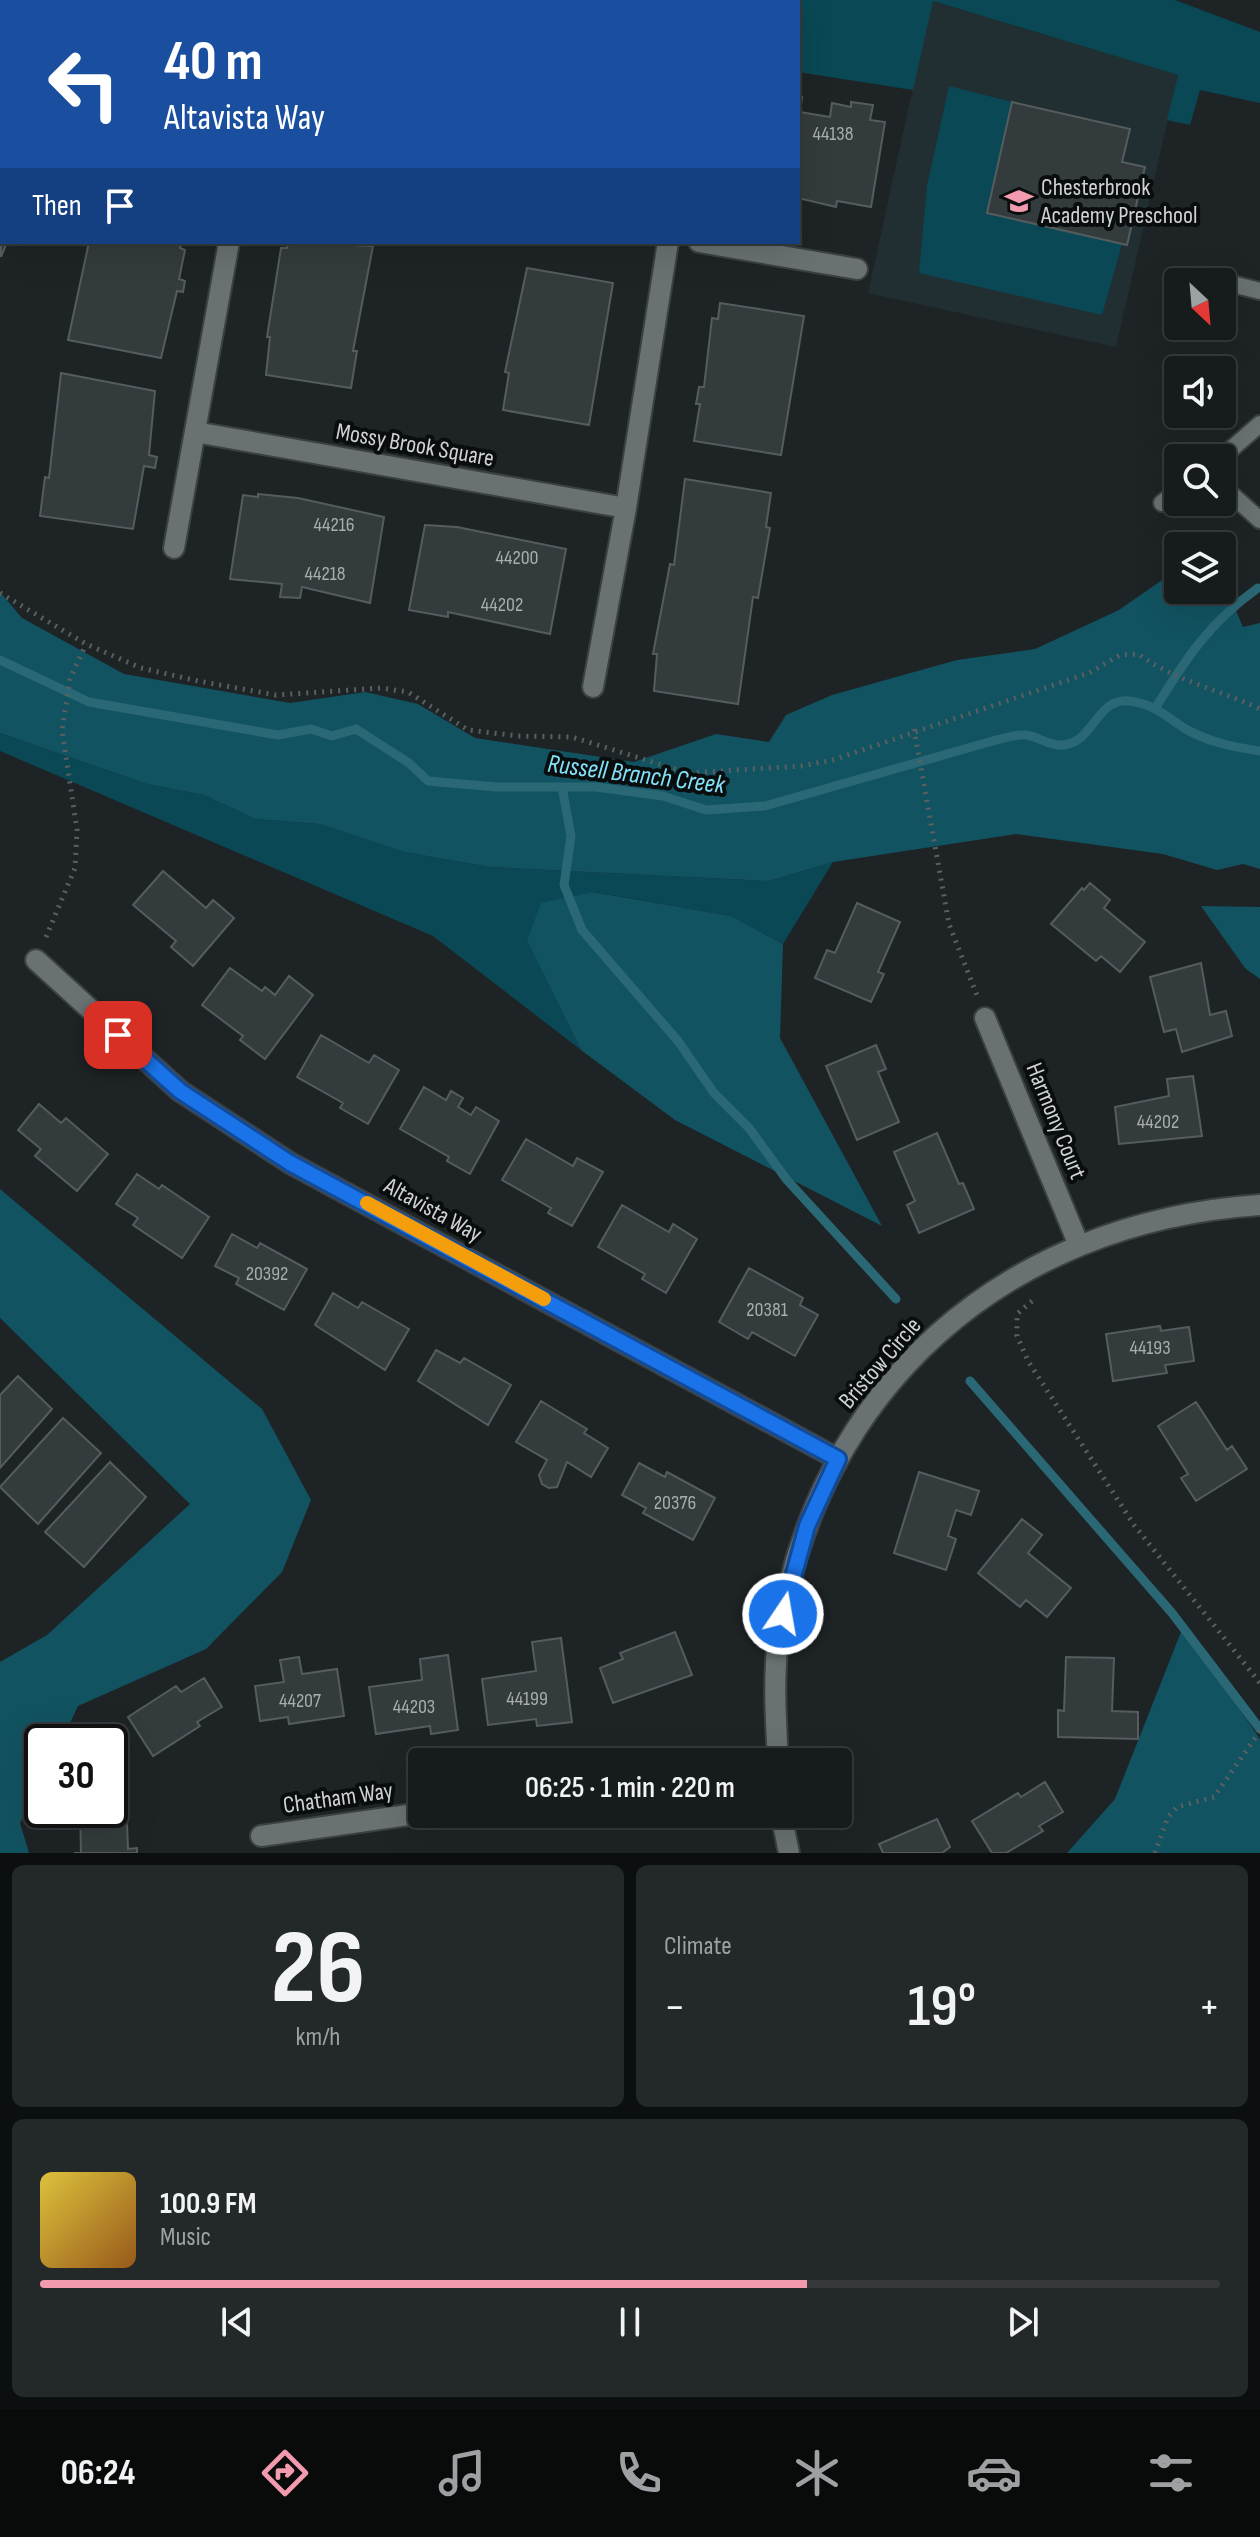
<!DOCTYPE html>
<html lang="en">
<head>
<meta charset="utf-8">
<style>
  :root { --surface:#161b1c; --page:#232829; --text:#f1f3f6; --muted:#9ea1a3; --line:#35393b; --accent:#f29aae }
  body { margin:0; font-family:"Sofia Sans Condensed",sans-serif; background:var(--page); color:var(--text); height:100vh; display:flex; flex-direction:column; font-size:30px; white-space:nowrap }
  * { box-sizing:border-box; margin:0 }
  p { font-size:26px; color:var(--muted) }
  .icon { flex:none; width:44px; height:44px; fill:none; stroke:currentColor; stroke-width:2; stroke-linecap:round; stroke-linejoin:round }
  .map { position:relative; height:1853px; overflow:hidden }
  .sheet { display:flex; flex-direction:column; gap:12px; padding:12px; background:#0c0f0f; flex:1 }
  .sheet>* { flex:none }
  .banner { position:absolute; left:0px; top:0px; width:800px; height:244px; box-shadow:0 8px 32px #0002,0 0 0 2px var(--line); background:#1a4fa0; color:#fff; overflow:hidden }
  .needle { width:52px; rotate:154deg }
  .tools { position:absolute; left:1164px; top:268px; display:grid; gap:16px }
  .tools a { display:grid; place-items:center; width:72px; height:72px; border-radius:8px; background:var(--surface); box-shadow:0 8px 32px #0002,0 0 0 2px var(--line); font-size:40px }
  .speed { position:absolute; left:24px; top:1724px; display:flex; gap:16px; font-size:40px; font-weight:700; text-align:center }
  .speed>* { display:grid; place-content:center; width:104px; height:104px; border-radius:50%; background:var(--surface); box-shadow:0 8px 32px #0002,0 0 0 2px var(--line); line-height:1 }
  .speed .limit { border:4px solid #111; border-radius:12px; background:#fff; color:#111 }
  .pin { position:absolute; display:grid; place-items:center; width:68px; height:68px; color:#fff; margin:-34px; border-radius:16px; box-shadow:0 4px 12px #0006 }
  .me { position:absolute; width:88px; margin:-44px; rotate:12deg; stroke-linejoin:round; filter:drop-shadow(0 0 6px #0008) }
  .turn { display:flex; align-items:center; gap:28px; height:168px; padding:0 32px; font-size:36px }
  .turn .icon { width:104px; height:104px; stroke-width:2.5 }
  .turn b { display:block; font-size:56px; line-height:68px }
  .then { display:flex; align-items:center; height:76px; padding:0 32px; background:#0003; gap:16px; font-size:30px }
  .big { font-size:60px; font-weight:600; line-height:1.1 }
  .sheet .widget { flex:1; display:flex; flex-direction:column; justify-content:center; gap:12px; min-width:0; padding:0 28px; border-radius:12px; background:var(--page) }
  .sheet .dial { align-items:center; gap:0 }
  .dial b { font-size:104px; line-height:1 }
  .song { display:flex; align-items:center; gap:24px }
  .cover { width:96px; height:96px; border-radius:12px; background:linear-gradient(135deg,hsl(50 70% 55%),hsl(30 70% 35%)) }
  .played { height:8px; border-radius:4px; background:linear-gradient(90deg,var(--accent) 65%,var(--line) 65%) }
  .keys { display:flex; justify-content:space-around; direction:ltr }
  .heat { display:flex; justify-content:space-between; align-items:center; font-size:44px; direction:ltr }
  .sheet .tiles { flex:1; display:grid; gap:12px; grid-template-columns:1fr 1fr }
  .widget:last-child { grid-column:span 2 }
  .trip { position:absolute; left:408px; top:1748px; width:444px; height:80px; border-radius:8px; background:var(--surface); box-shadow:0 8px 32px #0002,0 0 0 2px var(--line); font-weight:600; line-height:80px; text-align:center }
  .dock { display:flex; height:128px; justify-content:space-around; align-items:center; background:#090b0b; color:var(--muted) }
  .dock .icon { width:56px; height:56px }
  .dock .on { color:var(--accent) }
  .dock b { font-size:36px; color:var(--text) }
  .map>svg:first-child { display:block }
  .built { fill:#222f32 }
  .green { fill:#094854 }
  .forest { fill:#125361 }
  .lines { fill:none; stroke-linecap:round; stroke-linejoin:round }
  .stream { stroke:#2b6876; stroke-width:9 }
  .building { fill:#343b3d; stroke:#555c5e; stroke-width:2 }
  .lane-casing { stroke:#3c4042; stroke-width:20 }
  .street-casing { stroke:#3c4042; stroke-width:24 }
  .path { stroke:#5a6061; stroke-width:5; stroke-dasharray:2 6; stroke-linecap:butt }
  .lane { stroke:#697173; stroke-width:16 }
  .street { stroke:#697173; stroke-width:20 }
  .route-casing { stroke:#114b97; stroke-width:20 }
  .route { stroke:#1a73e8; stroke-width:14 }
  .slow { stroke:#f59e0b; stroke-width:14 }
  .labels { text-anchor:middle; dominant-baseline:central; stroke-width:8; stroke-linejoin:round; paint-order:stroke }
  .number-label { font-size:20px; fill:#a8adae }
  .poi-label { font-size:24px; fill:#cfd3d4; stroke:#0a0d0d; text-anchor:start }
  .street-label { font-size:24px; fill:#cfd3d4; stroke:#0a0d0d }
  .water-label { font-size:26px; font-style:italic; fill:#83e2f9; stroke:#0a0d0d }
</style>
</head>
<body>
<div class="map">
<svg width="1260" height="1853" viewBox="0 0 1260 1853">
  <rect width="100%" height="100%" fill="#1e2426"/>
  <path class="built" d="M932,1L1178,75L1116,347L868,293Z"/>
  <path class="green" d="M657,0H1175L1260,32V103L1200,90L1190,125L1167,120L1178,75L933,1L913,90L798,72V2Z
    M949,86L1012,102L988,213L1122,244L1102,315L919,273L927,186Z
    M0,733L147,784L204,795L255,819L320,824L404,852L490,867L769,881L833,862L783,944L731,916L594,892L528,940L581,1050L433,936L0,751Z"/>
  <path class="forest" d="M1178,569V590H1222V578L1243,627L1260,623V869L1243,864L1217,870L1163,854L1016,834L833,862L769,881L490,867L404,852L320,824L255,819L204,795L147,784L0,733V592L22,618L124,674L290,703L365,692L418,704L475,738L634,762L716,734L769,742L786,715L832,695L957,660L1035,649L1119,610Z
    M593,892L731,916L783,944L780,1038L882,1226L675,1120L581,1050L527,940L541,903Z
    M1201,906L1260,907V979L1245,968Z
    M0,1189L262,1409L311,1500L282,1572L206,1649L78,1706L61,1742H42V1779L20,1823L29,1853H0V1662L47,1635L190,1504L0,1318Z
    M1183,1627L1260,1739V1853H1067L1115,1799Z"/>
  <g class="lines">
    <path class="stream" d="M0,660L89,702L278,735L311,729L332,736L356,729L409,763L428,781L496,787H596L663,796L706,810L765,806L996,740C1005,738 1018,734 1026,735C1042,737 1057,754 1079,739C1096,726 1104,697 1130,701C1153,704 1166,716 1184,728C1208,742 1233,747 1260,751
      M1156,707C1187,657 1209,623 1258,588
      M562,787L571,836L564,885L582,930L678,1041L714,1093L749,1128L787,1180L896,1299
      M970,1381L1172,1613L1260,1729"/>
  </g>
  <path class="building" d="M63,0H277L276,2Z
    M347,0H435L346,2Z
    M547,0H637L547,2Z
    M798,96L802,97L800,112L830,117L832,103L851,107V102L873,105L870,120L885,122L871,207L837,201L836,207L798,198Z
    M1012,102L1130,129L1122,162L1145,167L1127,245L987,213Z
    M0,107L2,242H7L1,257Z
    M89,242H181L180,248L185,250L179,279L185,281L183,292L177,291L161,358L68,340Z
    M288,242L373,246L353,351H357L351,388L266,375L270,337H267L281,248H287Z
    M527,268L613,283L589,425L503,410L509,373L505,372Z
    M720,303L804,316L781,455L694,441L700,404H696L699,387H704L712,318L718,319Z
    M61,373L155,391L149,455L157,457L155,468L144,466L133,529L40,516L45,477L49,478Z
    M685,479L771,493L766,527L770,528L758,598L753,597L738,704L654,691L657,654H653L670,564L674,565Z
    M258,494L298,498L384,517L370,603L302,587L300,598L280,597L282,584L230,579L243,495L258,497Z
    M425,525L457,527L566,549L550,634L448,612V617L409,610Z
    M163,871L206,908L213,900L234,918L193,966L171,947L176,941L133,905Z
    M1090,883L1110,900L1104,908L1145,942L1120,972L1101,956L1096,961L1051,924L1082,888L1084,890Z
    M857,903L900,922L878,972L884,974L871,1002L815,978L827,950L835,953Z
    M1201,963L1210,1015L1226,1011L1232,1036L1182,1052L1176,1029L1164,1032L1150,977Z
    M230,968L262,991L265,987L275,995L289,976L313,995L265,1059L240,1040L243,1036L202,1005Z
    M321,1035L369,1063L374,1055L399,1070L368,1124L340,1108L343,1103L297,1077Z
    M876,1045L886,1069L878,1072L899,1122L857,1140L826,1066Z
    M1193,1076L1202,1136L1119,1144L1115,1107L1169,1096L1167,1079Z
    M424,1087L446,1100L451,1091L463,1098L458,1107L471,1115L476,1107L499,1121L470,1174L447,1161L449,1157L400,1129Z
    M39,1104L61,1123L66,1118L108,1154L77,1191L35,1156L41,1149L18,1130Z
    M937,1133L959,1184L963,1183L974,1209L919,1233L907,1205L915,1201L894,1152Z
    M526,1139L573,1166L577,1158L603,1172L572,1226L548,1213L551,1208L502,1180Z
    M137,1174L159,1189L162,1185L209,1217L182,1258L133,1225L138,1218L116,1204Z
    M622,1205L669,1232L673,1224L697,1239L666,1293L642,1279L645,1274L598,1247Z
    M232,1234L257,1248L260,1243L307,1269L284,1310L236,1284L239,1278L215,1266Z
    M749,1268L803,1298L800,1305L818,1315L795,1356L752,1332L748,1339L719,1322Z
    M333,1293L358,1308L362,1302L409,1329L385,1370L315,1325Z
    M1160,1326L1161,1331L1189,1327L1194,1361L1165,1365L1167,1373L1113,1381L1106,1334Z
    M436,1350L460,1363L464,1358L511,1385L488,1425L418,1381Z
    M18,1376L52,1409L0,1468V1395Z
    M541,1401L587,1429L584,1433L608,1448L591,1477L567,1462L557,1487L549,1488L542,1484L539,1475L547,1460L516,1442Z
    M1196,1402L1227,1450L1232,1446L1247,1469L1196,1501L1181,1478L1188,1474L1158,1426Z
    M63,1418L101,1453L38,1524L0,1487Z
    M110,1462L146,1497L84,1567L45,1532Z
    M639,1463L665,1477L667,1472L715,1498L693,1540L643,1513L646,1508L622,1495Z
    M919,1472L979,1491L971,1515L956,1510L948,1536L956,1539L946,1570L894,1553Z
    M1022,1519L1042,1535L1028,1553L1071,1588L1047,1617L1026,1600L1020,1607L978,1573Z
    M675,1632L692,1675L613,1703L600,1668L623,1659L620,1653Z
    M561,1638L572,1722L537,1726L536,1719L488,1725L482,1679L536,1671L532,1642Z
    M448,1655L458,1730L431,1734L430,1726L376,1734L369,1687L422,1680L420,1659Z
    M299,1657L302,1674L337,1669L344,1716L289,1724L288,1717L260,1721L255,1686L284,1682L280,1660Z
    M1066,1657L1114,1658L1112,1711L1138,1712V1739L1058,1737V1710L1064,1711Z
    M204,1678L222,1707L197,1722L200,1726L153,1756L128,1717L176,1686L181,1692Z
    M1045,1782L1063,1812L1039,1826L1043,1831L1006,1853H992L972,1821L1018,1793L1021,1797Z
    M126,1797L128,1849L137,1848V1853H74H81L80,1810H110V1798Z
    M937,1819L950,1847L942,1853H883L879,1844Z"/>
  <g class="lines">
    <defs>
      <path id="lane" d="M1236,285L1260,291
        M1221,458L1260,424
        M1222,486L1260,520
        M1162,503L1178,491"/>
      <path id="street" d="M489,2V0
        M0,42L2,44
        M699,242L857,269
        M195,432L626,508
        M174,548L229,242
        M593,687L626,508L668,242
        M36,960L180,1091L290,1163L838,1459
        M985,1018L1078,1243
        M778,1762C776,1722 773,1681 778,1641C816,1386 1006,1222 1260,1205
        M781,1814L789,1853
        M261,1836L422,1813"/>
    </defs>
    <use href="#lane" class="lane-casing"/>
    <use href="#street" class="street-casing"/>
    <path class="path" d="M0,593L86,644L141,668L198,681L276,695L381,688L408,692L468,730L518,736L572,737L688,773L801,766L833,760L1089,673L1120,655L1138,654C1174,680 1219,690 1260,709
      M914,729L949,924L978,998
      M46,937L75,868L77,830L62,730L70,679L86,644
      M1032,1301L1017,1314V1336L1028,1361L1134,1525L1260,1683
      M1155,1853L1168,1817L1177,1807L1214,1797L1260,1731"/>
    <use href="#lane" class="lane"/>
    <use href="#street" class="street"/>
  </g>
  <g class="lines">
    <defs>
      <path id="route" d="M118,1035L180,1091L290,1163L838,1459L807,1526L783,1614"/>
    </defs>
    <use href="#route" class="route-casing"/>
    <use href="#route" class="route"/>
    <path class="slow" d="M367,1203L544,1299"/>
  </g>
  <defs>
    <symbol id="school-bare" viewBox="-9 -9 18 18"><path d="M0-5L7-2L0 1L-7-2ZM-4 1L0 2.5L4 1V4Q0 6-4 4Z" fill="#f29aae" stroke="#0a0d0d" stroke-width="2.5" paint-order="stroke"/></symbol>
  </defs>
  <g fill-rule="evenodd">
    <use href="#school-bare" x="999" y="181" width="40" height="40"/>
  </g>
  <g class="labels">
    <g class="number-label">
      <text x="833" y="134">44138</text>
      <text x="334" y="525">44216</text>
      <text x="517" y="558">44200</text>
      <text x="325" y="574">44218</text>
      <text x="502" y="605">44202</text>
      <text x="1158" y="1122">44202</text>
      <text x="267" y="1274">20392</text>
      <text x="767" y="1310">20381</text>
      <text x="1150" y="1348">44193</text>
      <text x="675" y="1503">20376</text>
      <text x="527" y="1699">44199</text>
      <text x="300" y="1701">44207</text>
      <text x="414" y="1707">44203</text>
    </g>
    <g class="poi-label">
      <text x="1041" y="187">Chesterbrook<tspan x="1041" dy="28">Academy Preschool</tspan></text>
    </g>
    <g class="street-label">
      <text transform="translate(415 445) rotate(10)">Mossy Brook Square</text>
      <text transform="translate(1056 1121) rotate(68)">Harmony Court</text>
      <text transform="translate(433 1210) rotate(29)">Altavista Way</text>
      <text transform="translate(880 1363) rotate(-49)">Bristow Circle</text>
      <text transform="translate(338 1798) rotate(-8)">Chatham Way</text>
    </g>
    <g class="water-label">
      <text transform="translate(636 775) rotate(7)">Russell Branch Creek</text>
    </g>
  </g>
</svg>
<div class="tools">
<a><svg class="needle" viewBox="-14 -14 28 28"><path d="M0-13l5 13h-10z" fill="#e53935"/><path d="M0 13l5-13h-10z" fill="#9ea1a3"/></svg></a>
<a><svg class="icon" aria-label="sound" viewBox="0 0 24 24"><path d="M4 9h4l5-4v14l-5-4H4zM17 9q2 3 0 6"/></svg></a>
<a><svg class="icon" aria-label="search" viewBox="0 0 24 24"><circle cx="10" cy="10" r="6"/><path d="M15 15l6 6"/></svg></a>
<a><svg class="icon" aria-label="layers" viewBox="0 0 24 24"><path d="M12 4l9 5-9 5-9-5zM3 14l9 5 9-5"/></svg></a>
</div>
<div class="speed"><div class="limit">30</div></div>
<div class="pin" style="left:118px;top:1035px;background:#d93025"><svg class="icon" aria-label="arrive" viewBox="0 0 24 24"><path d="M6 21V4h12l-3 4 3 4H6"/></svg></div>
<svg class="me" style="left:783px;top:1614px" viewBox="-20 -20 40 40"><circle r="17" fill="#1a73e8" stroke="#fff" stroke-width="3"/><path d="M0-11L8 9 0 5-8 9z" fill="#fff"/></svg>
<div class="trip">06:25 · 1 min · 220 m</div>
<div class="banner">
<div class="turn"><svg class="icon" aria-label="left" viewBox="0 0 24 24"><path d="M17 20v-9H6M10 6l-5 5 5 5"/></svg><div><b>40 m</b>Altavista Way</div></div>
<div class="then">Then<svg class="icon" aria-label="arrive" viewBox="0 0 24 24"><path d="M6 21V4h12l-3 4 3 4H6"/></svg></div>
</div>
</div>
<section class="sheet">
<div class="tiles">
<div class="widget dial"><b>26</b><p>km/h</p></div>
<div class="widget"><p>Climate</p>
<div class="heat"><a>−</a><b class="big">19°</b><a>+</a></div>
</div>
<div class="widget">
<div class="song"><i class="cover"></i><div><b>100.9 FM</b><p>Music</p></div></div>
<div class="played"></div>
<div class="keys"><svg class="icon" aria-label="previous" viewBox="0 0 24 24"><path d="M18 5L8 12l10 7zM5 5v14"/></svg><svg class="icon" aria-label="pause" viewBox="0 0 24 24"><path d="M8 5v14M16 5v14"/></svg><svg class="icon" aria-label="next" viewBox="0 0 24 24"><path d="M6 5l10 7-10 7zM19 5v14"/></svg></div>
</div>
</div>
</section>
<nav class="dock">
<b>06:24</b>
<svg class="icon on" aria-label="directions" viewBox="0 0 24 24"><path d="M12 3l9 9-9 9-9-9zM9 14v-3h6M13 9l2 2-2 2"/></svg>
<svg class="icon" aria-label="music" viewBox="0 0 24 24"><path d="M9 18V5l10-2v13"/><circle cx="6" cy="18" r="3"/><circle cx="16" cy="16" r="3"/></svg>
<svg class="icon" aria-label="phone" viewBox="0 0 24 24"><path d="M5 4h4l2 5-3 2q2 4 5 5l2-3 5 2v4C11 20 4 13 5 4z"/></svg>
<svg class="icon" aria-label="climate" viewBox="0 0 24 24"><path d="M12 3v18M4 7l16 10M4 17L20 7"/></svg>
<svg class="icon" aria-label="car" viewBox="0 0 24 24"><path d="M5 17H2v-5l4-1 3-4h7l3 4 3 1v5h-3M9 17h6M6 11h13"/><circle cx="7" cy="17" r="2"/><circle cx="17" cy="17" r="2"/></svg>
<svg class="icon" aria-label="filters" viewBox="0 0 24 24"><path d="M4 7h16M4 17h16"/><circle cx="9" cy="7" r="2"/><circle cx="15" cy="17" r="2"/></svg>
</nav>
</body>
</html>
